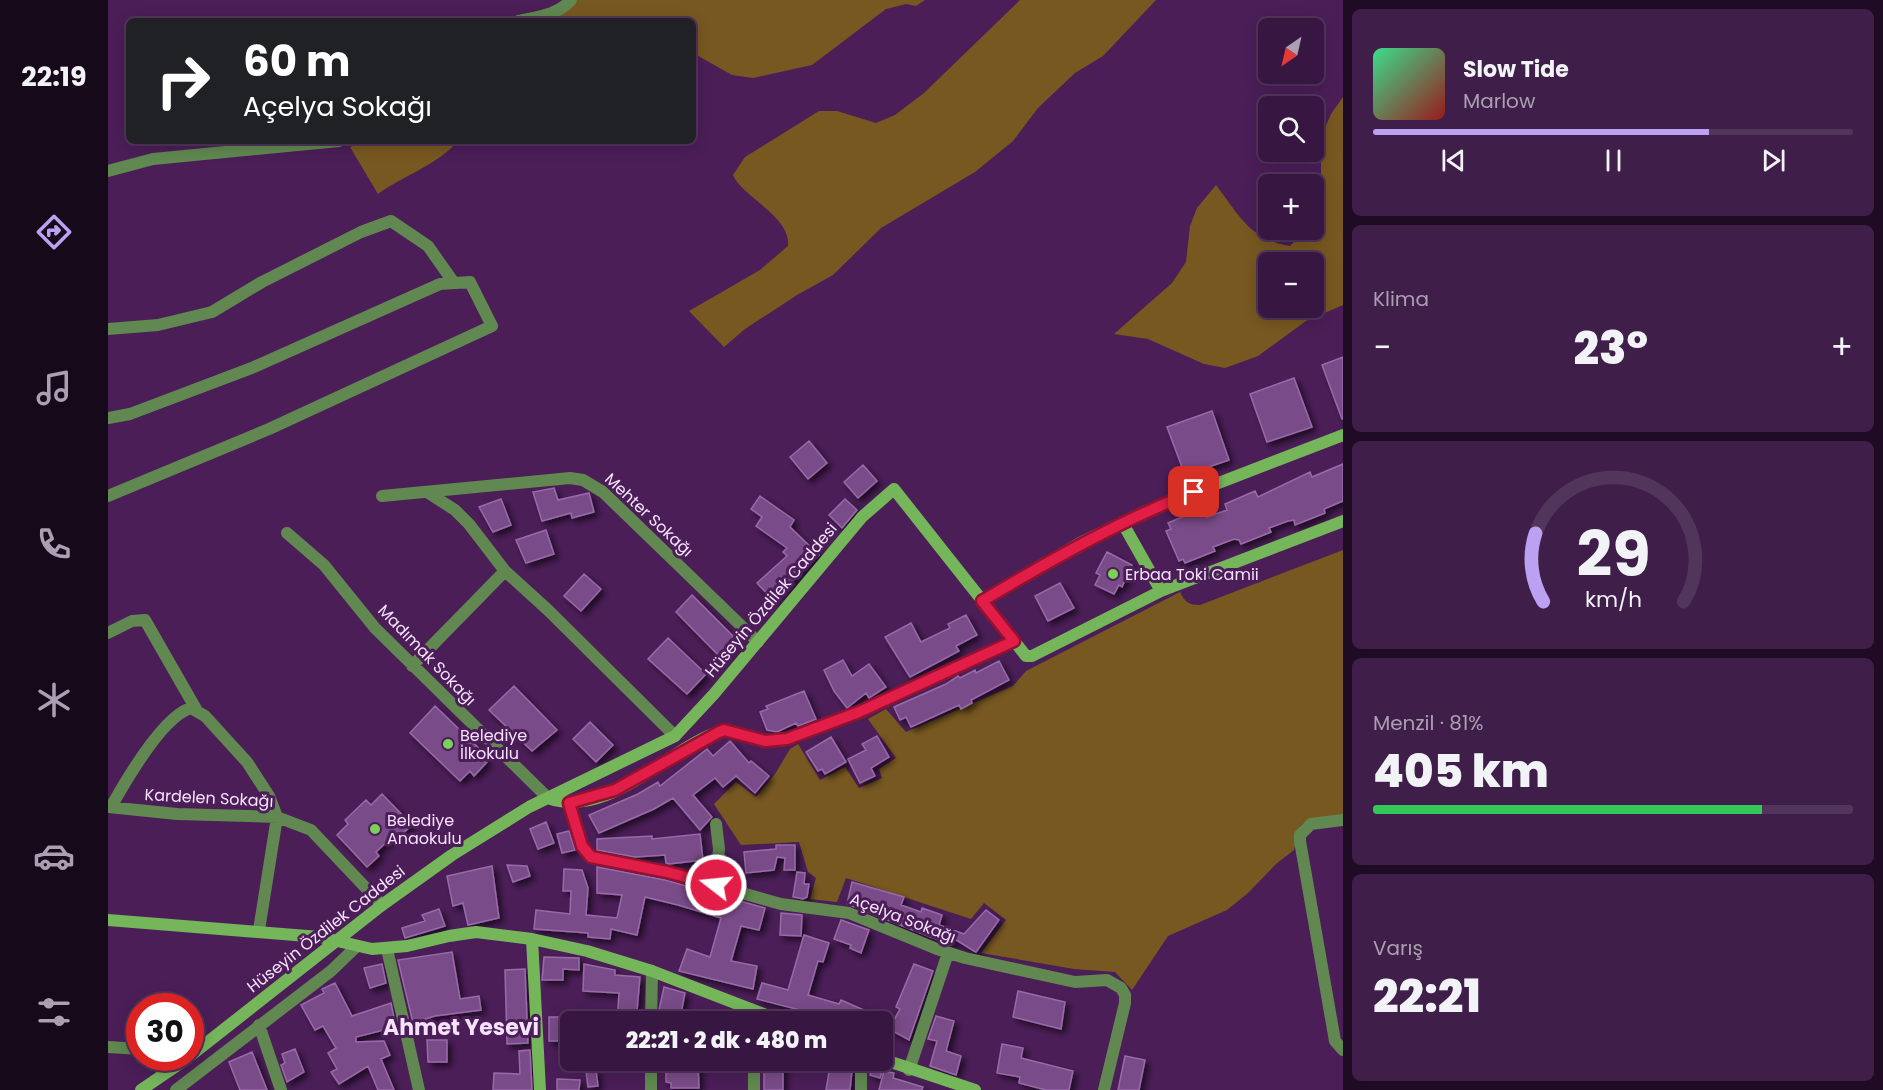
<!DOCTYPE html>
<html lang="tr">
<head>
<meta charset="utf-8">
<style>
  :root { --surface:#381642; --page:#3f1f49; --text:#f1f3f6; --muted:#ab9fb2; --line:#52355b; --accent:#bca0f2 }
  body { margin:0; font-family:Poppins,sans-serif; background:var(--page); color:var(--text); height:100vh; display:flex; flex-direction:column; font-size:22px; white-space:nowrap }
  * { box-sizing:border-box; margin:0 }
  p { font-size:20px; color:var(--muted) }
  .icon { flex:none; width:33px; height:33px; fill:none; stroke:currentColor; stroke-width:2; stroke-linecap:round; stroke-linejoin:round }
  .map { position:relative; flex:1; overflow:hidden }
  .drawer { display:flex; flex-direction:column; gap:9px; padding:9px; background:#1f0c24; width:540px }
  .drawer>* { flex:none }
  .hud { position:absolute; left:18px; top:18px; width:570px; height:126px; border-radius:9px; box-shadow:0 3px 15px #0003,0 0 0 2px var(--line); background:#202124; color:#fff; overflow:hidden }
  .needle { width:39px; rotate:214deg }
  .buttons { position:absolute; left:1150px; top:18px; display:grid; gap:12px }
  .buttons a { display:grid; place-items:center; width:66px; height:66px; border-radius:9px; background:var(--surface); box-shadow:0 3px 15px #0003,0 0 0 2px var(--line); font-size:30px }
  .speed { position:absolute; left:18px; top:993px; display:flex; gap:12px; font-size:30px; font-weight:700; text-align:center }
  .speed>* { display:grid; place-content:center; width:78px; height:78px; border-radius:50%; background:var(--surface); box-shadow:0 3px 15px #0003,0 0 0 2px var(--line); line-height:1 }
  .speed .limit { border:9px solid #d22; background:#fff; color:#111 }
  .pin { position:absolute; display:grid; place-items:center; width:51px; height:51px; color:#fff; margin:-26px; border-radius:12px; box-shadow:0 3px 9px #0006 }
  .me { position:absolute; width:66px; margin:-33px; rotate:286deg; stroke-linejoin:round; filter:drop-shadow(0 0 4px #0008) }
  .turn { display:flex; align-items:center; gap:21px; height:126px; padding:0 18px; font-size:27px }
  .turn .icon { width:78px; height:78px; stroke-width:2.5 }
  .turn b { display:block; font-size:42px; line-height:51px }
  .big { font-size:45px; font-weight:800; line-height:1.1 }
  .drawer .tile { flex:1; display:flex; flex-direction:column; justify-content:center; gap:9px; min-width:0; padding:0 21px; border-radius:9px; background:var(--page) }
  .drawer .dial { align-items:center; gap:0 }
  .dial svg { height:156px; overflow:visible; fill:none; stroke:var(--line); stroke-width:7; stroke-linecap:round; text-anchor:middle }
  .dial text { fill:var(--text); stroke:none }
  .song { display:flex; align-items:center; gap:18px }
  .cover { width:72px; height:72px; border-radius:9px; background:linear-gradient(135deg,hsl(150 70% 55%),hsl(0 70% 35%)) }
  .played { height:6px; border-radius:3px; background:linear-gradient(90deg,var(--accent) 70%,var(--line) 70%) }
  .keys { display:flex; justify-content:space-around; direction:ltr }
  .heat { display:flex; justify-content:space-between; align-items:center; font-size:33px; direction:ltr }
  .charge { height:9px; border-radius:4px; background:linear-gradient(90deg,#34c759 81%,var(--line) 0) }
  .trip { position:absolute; left:452px; top:1011px; width:333px; height:60px; border-radius:9px; background:var(--surface); box-shadow:0 3px 15px #0003,0 0 0 2px var(--line); font-weight:800; line-height:60px; text-align:center }
  main { display:flex; flex:1; min-height:0 }
  .tabs { display:flex; flex-direction:column; width:108px; justify-content:space-around; align-items:center; background:#16091a; color:var(--muted) }
  .tabs .icon { width:42px; height:42px }
  .tabs .selected { color:var(--accent) }
  .tabs b { font-size:27px; color:var(--text) }
  .map>svg:first-child { display:block }
  .green { fill:#785821; fill-rule:evenodd }
  .building { fill:#794b88; stroke:#996aa9; stroke-width:1.5; filter:url(#shadow) }
  .lines { fill:none; stroke-linecap:round; stroke-linejoin:round }
  .street { stroke:#608850; stroke-width:12 }
  .secondary { stroke:#75b65b; stroke-width:12 }
  .route-casing { stroke:#92132f; stroke-width:15 }
  .route { stroke:#e11d48; stroke-width:10 }
  .poi-dot { fill:#7bd156; stroke:#4b1e58; stroke-width:2 }
  .labels { text-anchor:middle; dominant-baseline:central; stroke-width:6; stroke-linejoin:round; paint-order:stroke }
  .street-label { font-size:16px; fill:#f7e2fe; stroke:#4b1e58 }
  .poi-label { font-size:16px; fill:#f7e2fe; stroke:#4b1e58; text-anchor:start }
  .district-label { font-size:22px; font-weight:bold; fill:#f7e2fe; stroke:#4b1e58 }
</style>
</head>
<body>
<main>
<nav class="tabs">
<b>22:19</b>
<svg class="icon selected" aria-label="directions" viewBox="0 0 24 24"><path d="M12 3l9 9-9 9-9-9zM9 14v-3h6M13 9l2 2-2 2"/></svg>
<svg class="icon" aria-label="music" viewBox="0 0 24 24"><path d="M9 18V5l10-2v13"/><circle cx="6" cy="18" r="3"/><circle cx="16" cy="16" r="3"/></svg>
<svg class="icon" aria-label="phone" viewBox="0 0 24 24"><path d="M5 4h4l2 5-3 2q2 4 5 5l2-3 5 2v4C11 20 4 13 5 4z"/></svg>
<svg class="icon" aria-label="climate" viewBox="0 0 24 24"><path d="M12 3v18M4 7l16 10M4 17L20 7"/></svg>
<svg class="icon" aria-label="car" viewBox="0 0 24 24"><path d="M5 17H2v-5l4-1 3-4h7l3 4 3 1v5h-3M9 17h6M6 11h13"/><circle cx="7" cy="17" r="2"/><circle cx="17" cy="17" r="2"/></svg>
<svg class="icon" aria-label="filters" viewBox="0 0 24 24"><path d="M4 7h16M4 17h16"/><circle cx="9" cy="7" r="2"/><circle cx="15" cy="17" r="2"/></svg>
</nav>
<div class="map">
<svg width="1235" height="1090" viewBox="0 0 1235 1090">
  <defs>
    <filter id="shadow"><feDropShadow dx="4" dy="4" stdDeviation="3" flood-color="#0009"/></filter>
  </defs>
  <rect width="100%" height="100%" fill="#4b1e58"/>
  <path class="green" d="M468,0H817L808,6L798,4L778,9L704,65L645,78L624,75L585,53V21H432Z
    M912,0H1048L995,56L967,73L930,108L905,141L867,172L773,228L725,275L689,295L637,329L616,347L581,311L652,270L680,246C683,216 634,197 625,175L637,157L711,111H729L768,123L787,115L816,93Z
    M1235,97V305L1198,321L1150,356L1117,368L1096,364L1040,339L1006,334L1064,283L1078,262L1082,226L1089,208L1108,185C1131,215 1142,240 1182,246L1198,230H1206V214L1213,197V137L1223,114ZM1206,262V308H1161V262Z
    M256,141H350C328,166 296,175 270,194L242,147Z
    M1235,550V815L1200,819L1192,826L1186,850L1168,864L1140,893L1119,910L1060,936L1024,990L1007,972L966,969L873,953L898,920L876,903L863,919L738,878L729,902L702,899L708,878L700,872L691,842L633,845L606,804L628,782L648,797L667,774L682,749L690,744L712,780L737,767L751,788L774,778L771,769L788,758L760,719L778,709L798,732L905,686L918,671L1072,592C1077,602 1080,605 1092,605Z"/>
  <path class="building" d="M1235,357V419H1234L1214,365Z
    M1186,378L1204,427L1159,442L1142,394Z
    M1104,411L1121,460L1077,475L1059,427Z
    M701,441L719,463L700,479L682,457Z
    M1235,464V501L1216,509L1217,513L1187,525L1186,520L1180,521L1161,528L1163,532L1133,544L1131,540L1126,539L1105,547L1107,551L1077,563L1075,559L1071,561L1058,531L1063,529L1060,523L1091,510L1093,516L1098,514L1099,517L1119,510L1117,504L1147,491L1150,497L1202,472L1204,477Z
    M755,465L769,481L750,498L736,482Z
    M446,488L450,500L481,493L486,512L464,518L463,513L434,521L425,492Z
    M652,496L686,520L682,527L711,555L665,600L649,583L679,556L675,552L679,548L648,526L654,517L643,509Z
    M393,499L403,525L385,532L371,507Z
    M737,499L749,510L734,528L721,515Z
    M438,530L446,554L418,563L408,540Z
    M999,552L1024,565L1014,587L1011,585L1006,594L987,585L992,575L988,573Z
    M476,574L493,589L473,611L456,596Z
    M952,583L966,608L940,621L927,596Z
    M584,595L630,641L612,657L568,612Z
    M858,615L869,635L848,646L851,651L802,677L777,637L803,623L813,642L842,628L840,624Z
    M560,638L598,674L579,694L540,659Z
    M735,660L744,676L761,664L778,687L761,698L758,693L739,708L726,691L716,670Z
    M891,661L901,680L863,700L864,703L853,709L851,705L803,727L798,717L792,720L786,707L838,684L850,676L852,678L867,670L868,673Z
    M406,686L449,730L424,751L381,710Z
    M696,691L708,719L690,726L688,723L669,732L659,730L652,712L660,709L658,706Z
    M327,706L378,755L375,758L379,762L366,776L362,771L352,781L302,733Z
    M482,722L505,745L488,762L465,739Z
    M769,736L781,757L763,768L767,776L752,783L740,759L758,750L754,744Z
    M723,737L738,762L717,774L714,769L710,771L698,752Z
    M622,741L641,763L643,761L661,776L647,793L628,776L615,787L607,778L585,795L604,817L592,830L565,798L546,809L491,833L481,815L530,794L550,782L552,786L599,749L605,756Z
    M274,794L304,825L291,837L287,834L268,852L271,856L259,867L229,835L240,824L237,820L258,800L263,805Z
    M438,822L446,843L430,849L422,829Z
    M461,831L467,850L454,853L449,834Z
    M592,834L595,860L561,864L558,863L557,855L527,857L489,850V839L544,836V839Z
    M668,845H687V870H676L677,858L669,857L666,870L638,873L636,852L668,849Z
    M399,865L419,866L422,876L405,882Z
    M384,866L391,918L360,925L355,903L345,906L339,876Z
    M489,867L557,880L657,908L651,930L633,926L623,961L649,966L645,989L571,971L579,949L602,957L613,918L570,905L537,897L529,935L503,929L502,939L480,937V933L426,929L428,910L462,914L463,891H455L456,869L474,870L480,888L478,915L509,918L514,895L489,893Z
    M689,872L697,873L696,884H701L699,897L695,899L685,897Z
    M744,882L796,897L793,905L813,912L814,908L834,915L831,925L856,934L878,910L891,920L868,952L866,951L845,938L843,945L739,904Z
    M331,909L337,926L297,938L294,928L317,921L314,915Z
    M673,913L694,915L693,936L672,935Z
    M733,920L761,930L753,953L742,948L743,945L726,939Z
    M696,935L721,943L715,962L710,961L700,995L731,1004L733,1000L758,1011L753,1022H735L715,1013L712,1021L695,1016L696,1011L649,999L654,983L680,990Z
    M344,952L352,999L371,996L373,1010L327,1016L305,1023L290,960Z
    M436,957L471,958V970L455,969V980H434Z
    M274,964L278,983L262,988L256,968Z
    M476,964L507,970V975L532,977L528,1022H509L511,993L475,991Z
    M806,964L825,971L801,1040L781,1029L792,1009L788,1007Z
    M417,969L420,1043L399,1044L397,970Z
    M227,983L244,1016L283,1003L288,1027L248,1037V1042L276,1041L282,1055L273,1059L286,1090H270L260,1066L231,1084L223,1072L229,1069L220,1053L228,1048L215,1026L207,1030L193,1005L216,993L214,989Z
    M556,987L577,993L573,1014L551,1010Z
    M910,991L957,1002L953,1029L905,1017Z
    M828,1016L846,1021L838,1051L853,1056L848,1075L822,1066L829,1041L820,1039Z
    M441,1017H462V1041H441Z
    M319,1040H339V1062H320Z
    M894,1044L915,1048L913,1058L965,1071L961,1090H938L911,1083L912,1077L889,1073Z
    M187,1049L196,1072L179,1082L173,1065L177,1063L174,1054Z
    M422,1050L424,1090H385L386,1073L412,1074L411,1051Z
    M144,1052L159,1090H132L121,1062Z
    M1017,1056L1037,1060L1031,1090H1010Z
    M656,1060H675V1090H656Z
    M723,1060H745L742,1090H718Z
    M590,1063L591,1088H563V1083L558,1082V1070H563L562,1064Z
    M766,1064L775,1068L772,1078L762,1075Z
    M488,1070L490,1086L480,1087L478,1071Z
    M776,1071L786,1073L785,1078L815,1087L814,1090H771Z
    M449,1079L472,1080L471,1090H449Z"/>
  <g class="lines">
    <path class="street" d="M410,21C429,17 450,15 463,0
      M0,171L45,159L231,141
      M0,329L50,325L104,312L154,282L253,232L283,221L320,246L346,283
      M0,418L22,414L146,367L332,284L362,282L384,326L161,429L0,496
      M319,492L347,510L361,524L397,571L441,611L567,736
      M274,496L462,478L475,480L495,492L650,642
      M179,533L216,565L267,628L440,798
      M0,633L24,621L37,620L88,709
      M304,666L397,571
      M461,803L474,845L483,857L559,872L673,904L741,913L829,949L857,958L967,982L999,980L1013,988L1017,995V1003L996,1090
      M0,807L69,814L169,817L203,830L274,905
      M3,807C17,782 55,716 83,708L97,716L139,762L161,796L169,817L151,930
      M1235,820L1203,824L1192,835V841L1227,1041L1235,1050
      M608,824L611,849L608,885
      M279,949L311,1090
      M543,1022L544,971
      M151,1025L173,1090
      M0,1047L32,1049
      M801,1070L840,953
      M68,1090L223,971L249,946
      M543,1090V1060
      M646,1090V1060
      M753,1090V1060"/>
    <path class="secondary" d="M1014,522L1053,591
      M874,601L972,543L1038,511L1235,435
      M440,798C503,820 560,746 616,730L657,741L679,739L751,712L906,641
      M0,920L212,937L264,949L299,946L341,936L368,932L424,939L479,951L544,971L676,1022
      M424,939L432,1090
      M82,1056L274,905L344,855L421,807L567,736L606,694L754,517L786,489L918,656H924L1053,591L1235,521
      M774,1059L867,1090
      M33,1090L80,1058"/>
  </g>
  <g class="lines">
    <defs>
      <path id="route" d="M608,885L559,872L483,857L474,846L461,803L507,790L611,732L616,730L657,741L679,739L751,712L906,641L874,601C943,560 1011,521 1086,492"/>
    </defs>
    <use href="#route" class="route-casing"/>
    <use href="#route" class="route"/>
  </g>
  <g class="poi-dot">
    <circle cx="1005" cy="574" r="6"/>
    <circle cx="340" cy="744" r="6"/>
    <circle cx="267" cy="829" r="6"/>
  </g>
  <g class="labels">
    <g class="street-label">
      <text transform="translate(541 515) rotate(43)">Mehter Sokağı</text>
      <text transform="translate(663 600) rotate(-50)">Hüseyin Özdilek Caddesi</text>
      <text transform="translate(319 655) rotate(46)">Madımak Sokağı</text>
      <text transform="translate(101 798) rotate(3)">Kardelen Sokağı</text>
      <text transform="translate(795 918) rotate(21)">Açelya Sokağı</text>
      <text transform="translate(218 929) rotate(-38)">Hüseyin Özdilek Caddesi</text>
    </g>
    <g class="poi-label">
      <text x="1017" y="574">Erbaa Toki Camii</text>
      <text x="352" y="735">Belediye<tspan x="352" dy="18">İlkokulu</tspan></text>
      <text x="279" y="820">Belediye<tspan x="279" dy="18">Anaokulu</tspan></text>
    </g>
    <g class="district-label">
      <text x="353" y="1027">Ahmet Yesevi</text>
    </g>
  </g>
</svg>
<div class="buttons">
<a><svg class="needle" viewBox="-14 -14 28 28"><path d="M0-13l5 13h-10z" fill="#e53935"/><path d="M0 13l5-13h-10z" fill="#ab9fb2"/></svg></a>
<a><svg class="icon" aria-label="search" viewBox="0 0 24 24"><circle cx="10" cy="10" r="6"/><path d="M15 15l6 6"/></svg></a>
<a>+</a>
<a>−</a>
</div>
<div class="speed"><div class="limit">30</div></div>
<div class="pin" style="left:1086px;top:492px;background:#d93025"><svg class="icon" aria-label="arrive" viewBox="0 0 24 24"><path d="M6 21V4h12l-3 4 3 4H6"/></svg></div>
<svg class="me" style="left:608px;top:885px" viewBox="-20 -20 40 40"><circle r="17" fill="#e11d48" stroke="#fff" stroke-width="3"/><path d="M0-11L8 9 0 5-8 9z" fill="#fff"/></svg>
<div class="trip">22:21 · 2 dk · 480 m</div>
<div class="hud">
<div class="turn"><svg class="icon" aria-label="right" viewBox="0 0 24 24"><path d="M7 20v-9h11M14 6l5 5-5 5"/></svg><div><b>60 m</b>Açelya Sokağı</div></div>
</div>
</div>
<section class="drawer">
<div class="tile">
<div class="song"><i class="cover"></i><div><b>Slow Tide</b><p>Marlow</p></div></div>
<div class="played"></div>
<div class="keys"><svg class="icon" aria-label="previous" viewBox="0 0 24 24"><path d="M18 5L8 12l10 7zM5 5v14"/></svg><svg class="icon" aria-label="pause" viewBox="0 0 24 24"><path d="M8 5v14M16 5v14"/></svg><svg class="icon" aria-label="next" viewBox="0 0 24 24"><path d="M6 5l10 7-10 7zM19 5v14"/></svg></div>
</div>
<div class="tile"><p>Klima</p>
<div class="heat"><a>−</a><b class="big">23°</b><a>+</a></div>
</div>
<div class="tile dial"><svg viewBox="0 0 100 80">
<path d="M14 69A42 42 0 1 1 86 69"/>
<path d="M14 69A42 42 0 0 1 10 34" stroke="#bca0f2"/>
<text x="50" y="56" font-size="32" font-weight="700">29</text>
<text x="50" y="72" font-size="11">km/h</text>
</svg></div>
<div class="tile"><p>Menzil · 81%</p><b class="big">405 km</b><div class="charge"></div></div>
<div class="tile"><p>Varış</p><b class="big">22:21</b></div>
</section>
</main>
</body>
</html>
